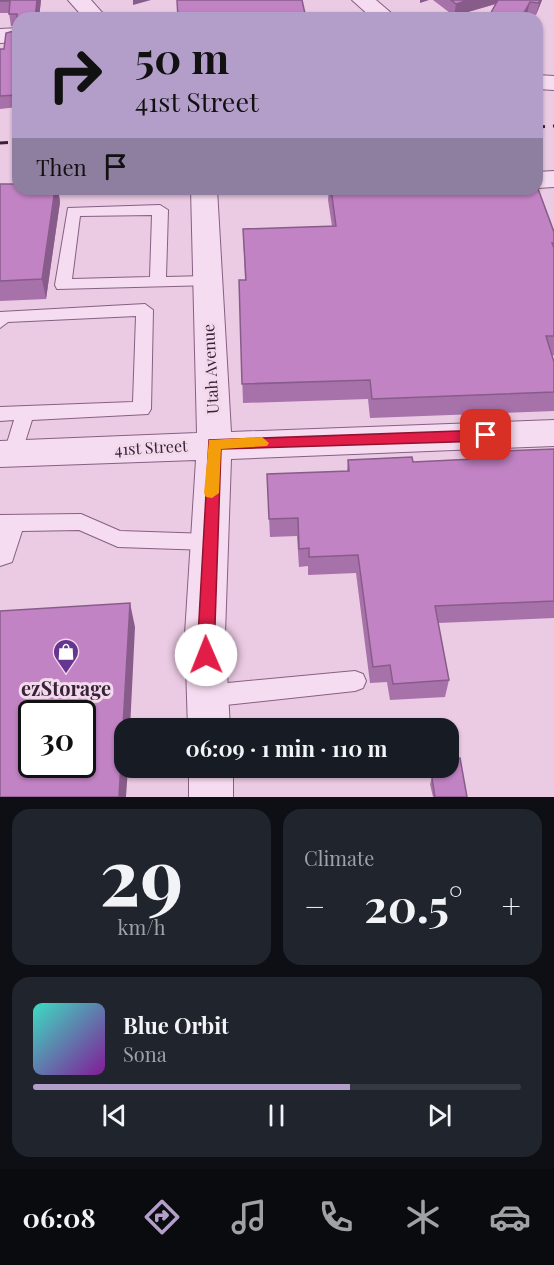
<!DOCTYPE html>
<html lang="en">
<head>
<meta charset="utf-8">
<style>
  :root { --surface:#171b24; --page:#20242c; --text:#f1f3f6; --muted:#9ea1a6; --line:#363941; --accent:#b29ec8 }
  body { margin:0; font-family:"Playfair Display",serif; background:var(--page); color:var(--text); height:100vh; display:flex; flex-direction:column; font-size:22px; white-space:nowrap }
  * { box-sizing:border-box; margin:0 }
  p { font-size:20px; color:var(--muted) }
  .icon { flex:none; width:33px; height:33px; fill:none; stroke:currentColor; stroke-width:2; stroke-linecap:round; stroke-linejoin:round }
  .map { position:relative; height:797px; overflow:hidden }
  .details { display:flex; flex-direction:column; gap:12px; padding:12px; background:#0d0f14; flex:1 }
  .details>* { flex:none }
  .top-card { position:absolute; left:12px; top:12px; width:531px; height:183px; border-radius:18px; box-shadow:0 2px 4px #0004; background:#b29ec8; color:#111; overflow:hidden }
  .speed { position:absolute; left:18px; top:700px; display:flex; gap:12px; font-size:30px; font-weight:700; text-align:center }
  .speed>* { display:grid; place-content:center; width:78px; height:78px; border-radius:50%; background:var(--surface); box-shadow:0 2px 4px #0004; line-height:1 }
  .speed .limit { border:3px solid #111; border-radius:9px; background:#fff; color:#111 }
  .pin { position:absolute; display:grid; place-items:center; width:51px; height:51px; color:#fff; margin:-26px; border-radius:12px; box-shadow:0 3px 9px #0006 }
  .me { position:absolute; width:66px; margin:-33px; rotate:359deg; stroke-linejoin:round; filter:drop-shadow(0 0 4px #0008) }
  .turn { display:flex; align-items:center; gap:21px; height:126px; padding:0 24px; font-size:27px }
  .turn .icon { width:78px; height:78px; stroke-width:2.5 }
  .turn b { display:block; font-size:42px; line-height:51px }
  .then { display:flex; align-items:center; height:57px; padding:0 24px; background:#0003; gap:12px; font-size:22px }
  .big { font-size:45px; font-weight:700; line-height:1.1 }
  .details .tile { flex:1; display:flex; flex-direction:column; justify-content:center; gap:9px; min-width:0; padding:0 21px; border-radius:18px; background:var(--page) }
  .details .dial { align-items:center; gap:0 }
  .dial b { font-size:78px; line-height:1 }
  .song { display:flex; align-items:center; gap:18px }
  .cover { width:72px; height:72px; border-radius:9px; background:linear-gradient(135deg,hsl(170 70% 55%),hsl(290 70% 35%)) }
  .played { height:6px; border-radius:3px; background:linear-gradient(90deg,var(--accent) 65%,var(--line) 65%) }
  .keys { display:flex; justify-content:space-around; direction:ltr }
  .heat { display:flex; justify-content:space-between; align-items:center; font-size:33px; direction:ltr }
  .details .tiles { flex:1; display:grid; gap:12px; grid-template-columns:1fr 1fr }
  .tile:last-child { grid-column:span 2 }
  .trip { position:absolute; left:114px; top:718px; width:345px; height:60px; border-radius:18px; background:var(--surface); box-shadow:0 2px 4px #0004; font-weight:700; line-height:60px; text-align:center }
  .menu { display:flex; height:96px; justify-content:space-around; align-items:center; background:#090b0e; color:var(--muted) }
  .menu .icon { width:42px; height:42px }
  .menu .on { color:var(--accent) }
  .menu b { font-size:27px; color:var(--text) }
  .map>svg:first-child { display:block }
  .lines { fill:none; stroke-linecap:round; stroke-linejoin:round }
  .service-casing { stroke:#866083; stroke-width:2 }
  .minor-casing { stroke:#866083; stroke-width:2 }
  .service { fill:#f6dcf0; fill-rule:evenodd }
  .minor { fill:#f6dcf0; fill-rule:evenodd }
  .rail { stroke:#382237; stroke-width:3; stroke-dasharray:8 8; stroke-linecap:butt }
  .wall { fill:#a771a9 }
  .shaded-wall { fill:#885c8a }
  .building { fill:#c283c5; stroke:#885c8a; stroke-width:1.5; fill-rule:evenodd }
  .route { fill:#e11d48; stroke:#92132f; stroke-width:1.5 }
  .slow { fill:#f59e0b }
  .labels { text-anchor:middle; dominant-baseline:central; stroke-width:6; stroke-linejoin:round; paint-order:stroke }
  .street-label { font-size:16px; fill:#382237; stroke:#f3d9ec }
  .near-poi-label { font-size:20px; font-weight:bold; fill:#382237; stroke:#f3d9ec }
</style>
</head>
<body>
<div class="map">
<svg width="554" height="797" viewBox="0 0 554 797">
  <rect width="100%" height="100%" fill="#ebcae3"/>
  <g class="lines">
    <defs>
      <path id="service" d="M160,205L168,210L166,277L206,276L214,281L212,285L57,289L55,285L68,208ZM152,215L150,277L72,279L80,216Z
        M145,304L153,310L151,409L148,414L32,420L20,458L13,460L6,458L4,453L14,420L0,421V407L133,402L136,316L8,322L0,328V312Z
        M81,514L120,531L209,534L216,536L219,542L216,548L209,550L118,547L79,530L22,531L12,562L0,566V515Z
        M355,671L363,674L366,681L363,688L355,691L207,707L199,704L196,696L199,688L207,685Z"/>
      <path id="minor" d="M68,0H91L107,18H84Z
        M352,0H376L397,18H372Z
        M18,28V42L0,43V29Z
        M537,75L554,76V90L537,89Z
        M554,171V187L537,188V172Z
        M191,189H217L231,432L554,420V446L231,459L225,634L230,729H188L185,634L196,460L0,467V441L197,433Z
        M189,768H233V797H189Z"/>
    </defs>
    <use href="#service" class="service-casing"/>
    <use href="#minor" class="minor-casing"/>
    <use href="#service" class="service"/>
    <use href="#minor" class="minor"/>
    <path class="rail" d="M537,127L554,126
      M0,143L18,142"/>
  </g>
  <path class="wall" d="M0,0H41L39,18H18V107L0,109V49H4L18,30V26H11L9,13H0Z
    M433,0H542L536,15L527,14L496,4L454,16Z
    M0,184L18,189H58L60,202L46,299L0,301Z
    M329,189H537L554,232V355L552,356L554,362V411L370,418L368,399L243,403L239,280H245L243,229L332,226L328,200Z
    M554,449V618L438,623L449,680L445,697L390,700L387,682L370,683L356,573L308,575V566L299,567L297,536L270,537L267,474L347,471L348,460L413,462L470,460L472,452Z
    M432,778L467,797H433L430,784Z"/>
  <path class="shaded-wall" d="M37,0H41L39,18H35Z
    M133,0H151L133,5Z
    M420,0H429L420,3Z
    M468,0H502V2L454,16L456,4Z
    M540,0H542L536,15L539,3Z
    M530,2L527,14L525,18H521Z
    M55,189H58L60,202L46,299L42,279Z
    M130,603L135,627L130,729H124V768H128L126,797H119Z"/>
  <path class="building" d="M0,0H37L35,18H18V89L17,95L0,96V49H4L6,33L18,30L17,14H9L10,1H0Z
    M177,0H302L306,18H178Z
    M451,0H468L456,4Z
    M498,0H540L539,3L530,2L521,18H488Z
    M0,184H18V189H55L42,279L0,281Z
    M537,186L554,232V243H552L554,248V336H546L554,362V392L372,399L370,380L242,384L239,280H246L243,229L336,226L331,189H537Z
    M554,449V601L435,606L449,680L393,684L390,665L373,667L358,555L309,557V548L299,549L298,518L269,519L267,474L349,471L348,460L412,457L413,462L474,459L472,452Z
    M130,603L119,797H0V611ZM32,714H82V765H32Z
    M460,758L467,797H435L432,778L437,768H448V759Z"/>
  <path class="route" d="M486,430L493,435L486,441L221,449L214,655L212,660L206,662L200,660L197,655L209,440Z"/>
  <path class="slow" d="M262,437L269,443L267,446L221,449L219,493L212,498L206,497L204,493L209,440Z"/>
  <defs>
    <symbol id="shop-pin" viewBox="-11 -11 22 30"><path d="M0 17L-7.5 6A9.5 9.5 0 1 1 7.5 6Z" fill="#653590" stroke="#f3d9ec"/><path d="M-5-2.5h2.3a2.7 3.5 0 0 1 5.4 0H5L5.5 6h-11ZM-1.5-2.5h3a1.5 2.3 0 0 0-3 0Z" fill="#fff"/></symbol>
  </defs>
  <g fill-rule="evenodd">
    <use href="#shop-pin" x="51" y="637" width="30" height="40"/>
  </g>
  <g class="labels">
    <g class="street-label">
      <text transform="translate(210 369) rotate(-93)">Utah Avenue</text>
      <text transform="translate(151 447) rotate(-3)">41st Street</text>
    </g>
    <g class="near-poi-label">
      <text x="66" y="687">ezStorage</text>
    </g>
  </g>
</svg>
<div class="speed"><div class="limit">30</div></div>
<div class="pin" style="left:486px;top:435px;background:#d93025"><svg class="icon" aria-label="arrive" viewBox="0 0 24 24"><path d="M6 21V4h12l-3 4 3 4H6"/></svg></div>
<svg class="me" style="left:206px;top:655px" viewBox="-20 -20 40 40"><circle r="19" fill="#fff"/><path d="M0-13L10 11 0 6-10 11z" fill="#e11d48"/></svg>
<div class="trip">06:09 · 1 min · 110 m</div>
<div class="top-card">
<div class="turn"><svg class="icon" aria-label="right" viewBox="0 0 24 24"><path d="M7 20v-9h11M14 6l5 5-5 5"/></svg><div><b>50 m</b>41st Street</div></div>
<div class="then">Then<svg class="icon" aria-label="arrive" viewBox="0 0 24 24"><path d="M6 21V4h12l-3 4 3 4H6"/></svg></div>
</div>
</div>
<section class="details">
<div class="tiles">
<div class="tile dial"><b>29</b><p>km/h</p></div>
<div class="tile"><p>Climate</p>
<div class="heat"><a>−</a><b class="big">20.5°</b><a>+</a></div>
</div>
<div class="tile">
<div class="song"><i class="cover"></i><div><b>Blue Orbit</b><p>Sona</p></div></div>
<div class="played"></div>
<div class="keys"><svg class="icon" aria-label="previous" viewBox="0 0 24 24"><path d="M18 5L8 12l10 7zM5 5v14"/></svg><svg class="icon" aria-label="pause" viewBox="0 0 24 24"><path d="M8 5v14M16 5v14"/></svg><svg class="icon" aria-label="next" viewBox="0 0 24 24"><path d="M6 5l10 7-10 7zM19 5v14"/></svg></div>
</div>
</div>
</section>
<nav class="menu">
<b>06:08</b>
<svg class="icon on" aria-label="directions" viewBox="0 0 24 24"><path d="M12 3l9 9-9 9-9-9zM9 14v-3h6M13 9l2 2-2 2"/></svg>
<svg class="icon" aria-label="music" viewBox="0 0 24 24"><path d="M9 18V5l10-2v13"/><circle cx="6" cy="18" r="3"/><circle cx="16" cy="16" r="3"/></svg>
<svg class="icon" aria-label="phone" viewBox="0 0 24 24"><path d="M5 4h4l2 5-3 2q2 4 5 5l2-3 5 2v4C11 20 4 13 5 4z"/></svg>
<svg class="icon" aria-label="climate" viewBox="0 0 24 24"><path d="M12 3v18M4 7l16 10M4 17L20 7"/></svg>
<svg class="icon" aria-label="car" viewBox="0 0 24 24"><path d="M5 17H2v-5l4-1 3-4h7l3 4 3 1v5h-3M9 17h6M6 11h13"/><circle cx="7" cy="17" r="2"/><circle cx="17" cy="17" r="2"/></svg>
</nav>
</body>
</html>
